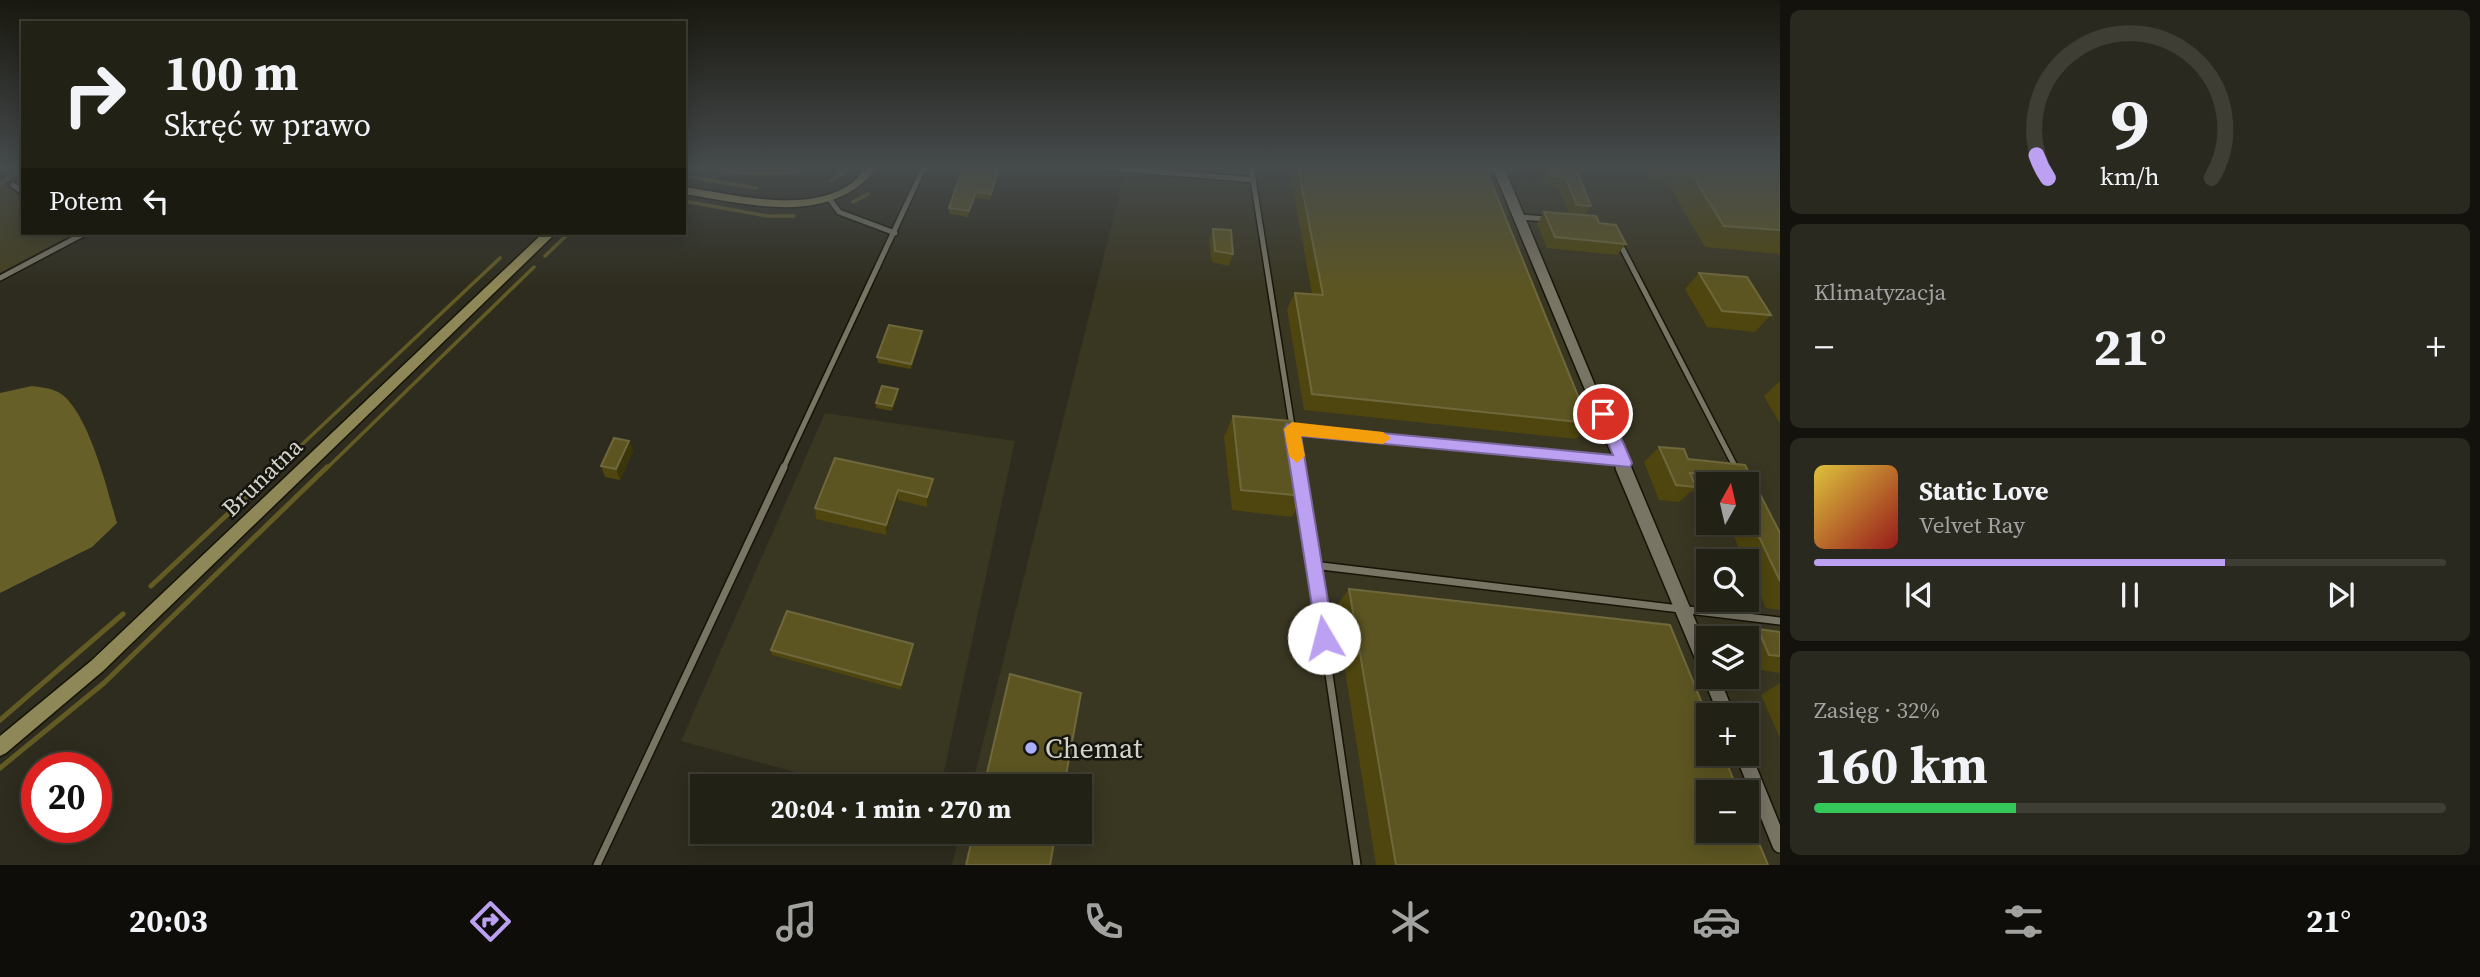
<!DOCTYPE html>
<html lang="pl">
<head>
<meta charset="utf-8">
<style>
  :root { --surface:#222116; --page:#2a291f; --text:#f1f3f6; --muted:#a2a3a1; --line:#3f3e35; --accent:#bca0f2 }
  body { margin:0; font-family:"Source Serif 4",serif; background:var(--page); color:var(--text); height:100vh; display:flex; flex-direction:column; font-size:26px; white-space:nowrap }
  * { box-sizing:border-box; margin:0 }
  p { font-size:23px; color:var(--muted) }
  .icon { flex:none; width:38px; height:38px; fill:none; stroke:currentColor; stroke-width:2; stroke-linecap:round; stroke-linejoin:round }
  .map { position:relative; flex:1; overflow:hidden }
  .panel { display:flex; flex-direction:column; gap:10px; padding:10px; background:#13120c; width:700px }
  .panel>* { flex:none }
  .top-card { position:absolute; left:21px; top:21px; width:665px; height:214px; border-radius:0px; box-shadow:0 4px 18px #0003,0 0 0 2px var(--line); background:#222116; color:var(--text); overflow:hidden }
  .needle { width:46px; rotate:8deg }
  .buttons { position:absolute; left:1696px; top:472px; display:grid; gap:14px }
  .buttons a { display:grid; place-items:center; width:63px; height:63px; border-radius:0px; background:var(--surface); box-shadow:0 4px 18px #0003,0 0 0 2px var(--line); font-size:35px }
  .speed { position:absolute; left:21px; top:752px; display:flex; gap:14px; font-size:35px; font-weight:700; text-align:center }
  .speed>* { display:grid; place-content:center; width:91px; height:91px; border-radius:50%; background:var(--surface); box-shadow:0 4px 18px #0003,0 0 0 2px var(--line); line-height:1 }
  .speed .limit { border:10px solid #d22; background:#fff; color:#111 }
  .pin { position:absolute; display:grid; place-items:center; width:60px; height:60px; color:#fff; margin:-30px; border:4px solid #fff; border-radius:50%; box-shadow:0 2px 7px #0007 }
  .me { position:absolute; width:77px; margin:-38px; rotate:352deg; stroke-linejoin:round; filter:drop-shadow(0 0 5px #0008) }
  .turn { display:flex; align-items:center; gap:24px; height:147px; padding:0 28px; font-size:32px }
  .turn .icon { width:91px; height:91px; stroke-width:2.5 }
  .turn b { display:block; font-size:49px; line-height:60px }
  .then { display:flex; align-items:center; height:66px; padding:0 28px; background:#0003; gap:14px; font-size:26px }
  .big { font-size:52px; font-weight:700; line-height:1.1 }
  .panel .card { flex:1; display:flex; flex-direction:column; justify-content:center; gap:10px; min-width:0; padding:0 24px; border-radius:10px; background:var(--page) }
  .panel .dial { align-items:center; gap:0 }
  .dial svg { height:182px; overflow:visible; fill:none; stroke:var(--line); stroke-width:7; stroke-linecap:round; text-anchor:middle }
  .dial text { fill:var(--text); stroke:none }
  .song { display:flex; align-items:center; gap:21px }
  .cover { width:84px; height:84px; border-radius:10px; background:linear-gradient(135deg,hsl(50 70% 55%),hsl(0 70% 35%)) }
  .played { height:7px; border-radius:4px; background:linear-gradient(90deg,var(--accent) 65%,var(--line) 65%) }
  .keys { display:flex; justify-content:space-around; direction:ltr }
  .heat { display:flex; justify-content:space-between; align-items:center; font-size:38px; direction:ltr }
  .charge { height:10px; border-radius:5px; background:linear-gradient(90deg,#34c759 32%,var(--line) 0) }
  .trip { position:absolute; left:690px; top:774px; width:402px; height:70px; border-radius:0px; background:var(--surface); box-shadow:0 4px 18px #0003,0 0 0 2px var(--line); font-weight:700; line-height:70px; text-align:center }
  .tab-bar { display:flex; height:112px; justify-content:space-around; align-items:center; background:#0e0d09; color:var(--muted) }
  .tab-bar .icon { width:49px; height:49px }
  .tab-bar .on { color:var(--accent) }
  .tab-bar b { font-size:32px; color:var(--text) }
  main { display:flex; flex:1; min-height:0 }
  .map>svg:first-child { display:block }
  .built { fill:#393622; fill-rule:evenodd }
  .green { fill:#433f20 }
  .forest { fill:#675f28 }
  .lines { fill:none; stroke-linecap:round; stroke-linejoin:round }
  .stream-far1 { stroke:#635b24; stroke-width:3.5 }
  .stream { stroke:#635b24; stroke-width:5 }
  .lane-far1-casing { stroke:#161407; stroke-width:8 }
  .lane-casing { stroke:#161407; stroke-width:10 }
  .street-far1-casing { stroke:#161407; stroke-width:14 }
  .street-casing { stroke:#161407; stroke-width:18 }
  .secondary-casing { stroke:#161407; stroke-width:3 }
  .lane-far1 { stroke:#787565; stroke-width:5 }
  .lane { stroke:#787565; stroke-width:7 }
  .street-far1 { stroke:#787565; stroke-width:11 }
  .street { stroke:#787565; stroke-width:15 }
  .secondary { fill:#8e8757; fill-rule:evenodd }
  .wall { fill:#4e460e }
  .shaded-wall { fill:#3b350c }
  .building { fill:#5c5522; stroke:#6f683c; stroke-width:2 }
  .route { fill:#bca0f2; stroke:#7a689d; stroke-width:2 }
  .slow { fill:#f59e0b }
  .poi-dot { fill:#abaffb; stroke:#15140e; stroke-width:2.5 }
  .labels { text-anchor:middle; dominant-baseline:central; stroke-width:5; stroke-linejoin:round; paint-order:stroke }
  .street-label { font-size:24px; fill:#d3d2c9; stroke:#15140e }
  .near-poi-label { font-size:28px; fill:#d3d2c9; stroke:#15140e; text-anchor:start }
</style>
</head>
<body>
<main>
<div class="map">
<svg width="1780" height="865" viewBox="0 0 1780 865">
  <rect width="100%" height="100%" fill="#2e2c1e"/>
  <path class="built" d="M1126,167H1780V865H952L960,831H1080V786H972ZM1708,485H1746V523H1708ZM1708,562H1746V600H1708ZM1708,639H1746V677H1708ZM1708,716H1746V754H1708ZM1708,793H1746V831H1708Z
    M825,413L1015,441L941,786H846L681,741Z"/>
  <path class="green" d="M4,185L23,197V233H68L67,237L0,273V187Z"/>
  <path class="forest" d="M684,167H820C779,184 727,170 684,171Z
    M32,386C39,387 51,388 58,392C88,408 108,492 117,523L92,547L0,593V393Z"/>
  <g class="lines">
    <path class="stream-far1" d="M684,176L756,188
      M831,181L850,167
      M0,184L23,168
      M684,201L767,216H794
      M853,202L868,194
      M545,256L569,233
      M276,469L500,258
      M326,469L534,267"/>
    <path class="stream" d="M151,586L278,467
      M0,720L123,614
      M0,768L104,683L327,467"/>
    <defs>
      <path id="lane-far1" d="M1101,167L1254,180
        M1251,167L1295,445
        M13,185L23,192
        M829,198L839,212L895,233
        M1520,217L1546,219
        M1619,242L1736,468
        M0,278L85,233
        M1292,429L1621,462
        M783,469L924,167"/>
      <path id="lane" d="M1302,490L1357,865
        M1313,565L1780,621
        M597,865L784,467"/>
      <path id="street-far1" d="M1498,167L1624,469"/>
      <path id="street" d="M1623,467L1708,670
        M1711,677L1727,716
        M1743,754L1780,845"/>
      <path id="secondary" d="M867,167H878C830,228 750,204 684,194V187C733,194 808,215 852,183C857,179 862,172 867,167Z
        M543,233H556L103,671L6,753L0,756V736L91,661Z"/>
    </defs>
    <use href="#lane-far1" class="lane-far1-casing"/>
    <use href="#lane" class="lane-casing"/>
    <use href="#street-far1" class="street-far1-casing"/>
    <use href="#street" class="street-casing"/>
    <use href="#secondary" class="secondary-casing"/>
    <use href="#lane-far1" class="lane-far1"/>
    <use href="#lane" class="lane"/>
    <use href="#street-far1" class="street-far1"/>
    <use href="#street" class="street"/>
    <use href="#secondary" class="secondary"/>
  </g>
  <path class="wall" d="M1289,167H1485L1589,423L1576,439L1304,410L1287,309L1295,293L1312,294Z
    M1537,167H1575L1591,206L1584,216L1599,223L1626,244L1617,255L1547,248L1537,224L1544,212L1570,214L1558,188L1546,187Z
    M1646,167H1780V254L1705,247L1666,181L1653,180Z
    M999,168L990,200L975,197L968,217L949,214V208Z
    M1213,229L1233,254L1229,266L1212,262L1209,240Z
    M1699,273L1771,315L1755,332L1707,327L1685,289Z
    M922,331V336L911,369L878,363L877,357Z
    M1780,381V424L1764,396Z
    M898,389V394L892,411L876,408V403Z
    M1233,416L1304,496L1292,517L1232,510L1224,437Z
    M629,441L633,451L620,480L605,477L601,466Z
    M1659,447L1688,459L1745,465L1780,533V610L1766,608L1746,565V562H1745L1728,523H1746V485H1708V492L1692,491L1679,502L1659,500L1644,462Z
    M835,458L932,490L927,507L898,500L886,535L816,519L815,508Z
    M1349,589L1768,865H1376L1335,608Z
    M1758,629L1780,632V673L1749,668L1746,664V639H1743Z
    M913,648L901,690L772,655L771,650Z
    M1780,683V738L1761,695Z"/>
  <path class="shaded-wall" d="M976,192L975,197L968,217L969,211Z
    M922,331V336L911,369V364Z
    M898,389V394L892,411V406Z
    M629,441L633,451L620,480L616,469Z
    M933,479L932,490L927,507V497Z
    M898,490V500L886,535V525Z
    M913,644V648L901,690V685Z"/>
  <path class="building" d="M963,167L999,168L991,194L976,192L969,211L949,208Z
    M1298,167H1485L1589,423L1312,394L1295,293L1323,295Z
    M1548,167H1575L1591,206L1577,205L1565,177L1553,176Z
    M1687,167H1780V230L1724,226Z
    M1544,212L1596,216L1599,223L1616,225L1626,244L1555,237Z
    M1213,229L1231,230L1233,254L1215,251Z
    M1699,273L1747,277L1771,315L1722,311Z
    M889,325L922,331L911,364L877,357Z
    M882,386L898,389L892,406L876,403Z
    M1233,416L1291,421L1304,496L1241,490Z
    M614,438L629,441L616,469L601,466Z
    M1659,447L1684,449L1688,459L1745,465L1780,533V581L1746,509V485H1735L1732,478L1690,473L1696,487L1676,485Z
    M835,458L933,479L927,497L898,490L886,525L815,508Z
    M1349,589L1670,625L1708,718V754H1723L1739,793H1708V831H1746V812L1768,865H1396Z
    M787,611L913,644L901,685L771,650Z
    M1758,629L1780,632V656L1769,655Z
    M1010,674L1081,693L1064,786H984Z
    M974,831H1056L1050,865H966Z"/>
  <linearGradient id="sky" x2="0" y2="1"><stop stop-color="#191810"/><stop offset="0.58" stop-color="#464b4c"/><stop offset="1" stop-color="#464b4c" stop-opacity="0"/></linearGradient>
  <rect width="1780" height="288" fill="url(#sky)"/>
  <path class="route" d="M1603,408L1611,414L1632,463L1630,467L1301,436L1334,638L1331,644L1324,647L1318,644L1284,429L1287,424L1613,455L1596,414Z"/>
  <path class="slow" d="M1292,422L1383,432L1391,438L1383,444L1301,436L1305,456L1297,463L1289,456L1284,429Z"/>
  <circle class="poi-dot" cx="1031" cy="748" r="7"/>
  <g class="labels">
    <g class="street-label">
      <text transform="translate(262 477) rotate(-44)">Brunatna</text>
    </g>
    <g class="near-poi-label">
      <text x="1045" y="748">Chemat</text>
    </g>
  </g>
</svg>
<div class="buttons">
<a><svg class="needle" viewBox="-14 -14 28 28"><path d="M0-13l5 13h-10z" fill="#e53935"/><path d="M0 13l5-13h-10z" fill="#a2a3a1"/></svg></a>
<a><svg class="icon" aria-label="search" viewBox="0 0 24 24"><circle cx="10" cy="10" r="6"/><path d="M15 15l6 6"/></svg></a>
<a><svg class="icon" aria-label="layers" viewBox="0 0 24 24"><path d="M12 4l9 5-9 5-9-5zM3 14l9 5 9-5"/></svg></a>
<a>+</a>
<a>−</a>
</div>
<div class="speed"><div class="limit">20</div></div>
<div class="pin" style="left:1603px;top:414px;background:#d93025"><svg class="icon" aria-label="arrive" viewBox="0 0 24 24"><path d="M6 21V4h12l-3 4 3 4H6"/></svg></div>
<svg class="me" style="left:1324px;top:638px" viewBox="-20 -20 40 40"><circle r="19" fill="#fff"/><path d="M0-13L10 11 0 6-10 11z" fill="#bca0f2"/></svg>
<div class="trip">20:04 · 1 min · 270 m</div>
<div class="top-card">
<div class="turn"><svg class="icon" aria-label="right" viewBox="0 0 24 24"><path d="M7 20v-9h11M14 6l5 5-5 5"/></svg><div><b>100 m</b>Skręć w prawo</div></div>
<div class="then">Potem<svg class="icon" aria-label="left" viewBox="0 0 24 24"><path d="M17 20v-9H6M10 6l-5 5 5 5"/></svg></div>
</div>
</div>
<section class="panel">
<div class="card dial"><svg viewBox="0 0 100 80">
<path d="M14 69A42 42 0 1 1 86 69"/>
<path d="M14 69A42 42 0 0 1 9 59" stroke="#bca0f2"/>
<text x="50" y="56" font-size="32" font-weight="700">9</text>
<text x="50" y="72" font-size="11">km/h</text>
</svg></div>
<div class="card"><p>Klimatyzacja</p>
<div class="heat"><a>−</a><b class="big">21°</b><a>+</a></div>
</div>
<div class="card">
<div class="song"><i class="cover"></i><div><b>Static Love</b><p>Velvet Ray</p></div></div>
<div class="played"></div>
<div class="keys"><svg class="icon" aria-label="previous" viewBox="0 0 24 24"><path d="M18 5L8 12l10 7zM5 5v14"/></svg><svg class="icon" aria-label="pause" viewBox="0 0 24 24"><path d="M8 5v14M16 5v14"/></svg><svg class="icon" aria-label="next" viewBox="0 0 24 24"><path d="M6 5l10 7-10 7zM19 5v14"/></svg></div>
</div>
<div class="card"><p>Zasięg · 32%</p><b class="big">160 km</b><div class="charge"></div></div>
</section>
</main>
<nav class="tab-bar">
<b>20:03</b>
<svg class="icon on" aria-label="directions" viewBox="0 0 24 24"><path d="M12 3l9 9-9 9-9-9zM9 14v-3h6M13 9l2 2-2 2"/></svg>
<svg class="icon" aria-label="music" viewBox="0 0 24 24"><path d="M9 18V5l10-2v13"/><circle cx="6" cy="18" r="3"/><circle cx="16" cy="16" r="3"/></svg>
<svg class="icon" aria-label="phone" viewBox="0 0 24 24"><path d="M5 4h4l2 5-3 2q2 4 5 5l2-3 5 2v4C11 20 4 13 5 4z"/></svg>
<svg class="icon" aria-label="climate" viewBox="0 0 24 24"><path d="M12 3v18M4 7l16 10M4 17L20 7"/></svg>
<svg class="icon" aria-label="car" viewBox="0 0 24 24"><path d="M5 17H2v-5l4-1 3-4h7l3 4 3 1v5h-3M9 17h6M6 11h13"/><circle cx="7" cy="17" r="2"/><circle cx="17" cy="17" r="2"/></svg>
<svg class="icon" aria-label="filters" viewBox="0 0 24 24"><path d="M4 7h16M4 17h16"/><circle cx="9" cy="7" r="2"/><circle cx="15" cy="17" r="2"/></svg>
<b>21°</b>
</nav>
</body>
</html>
